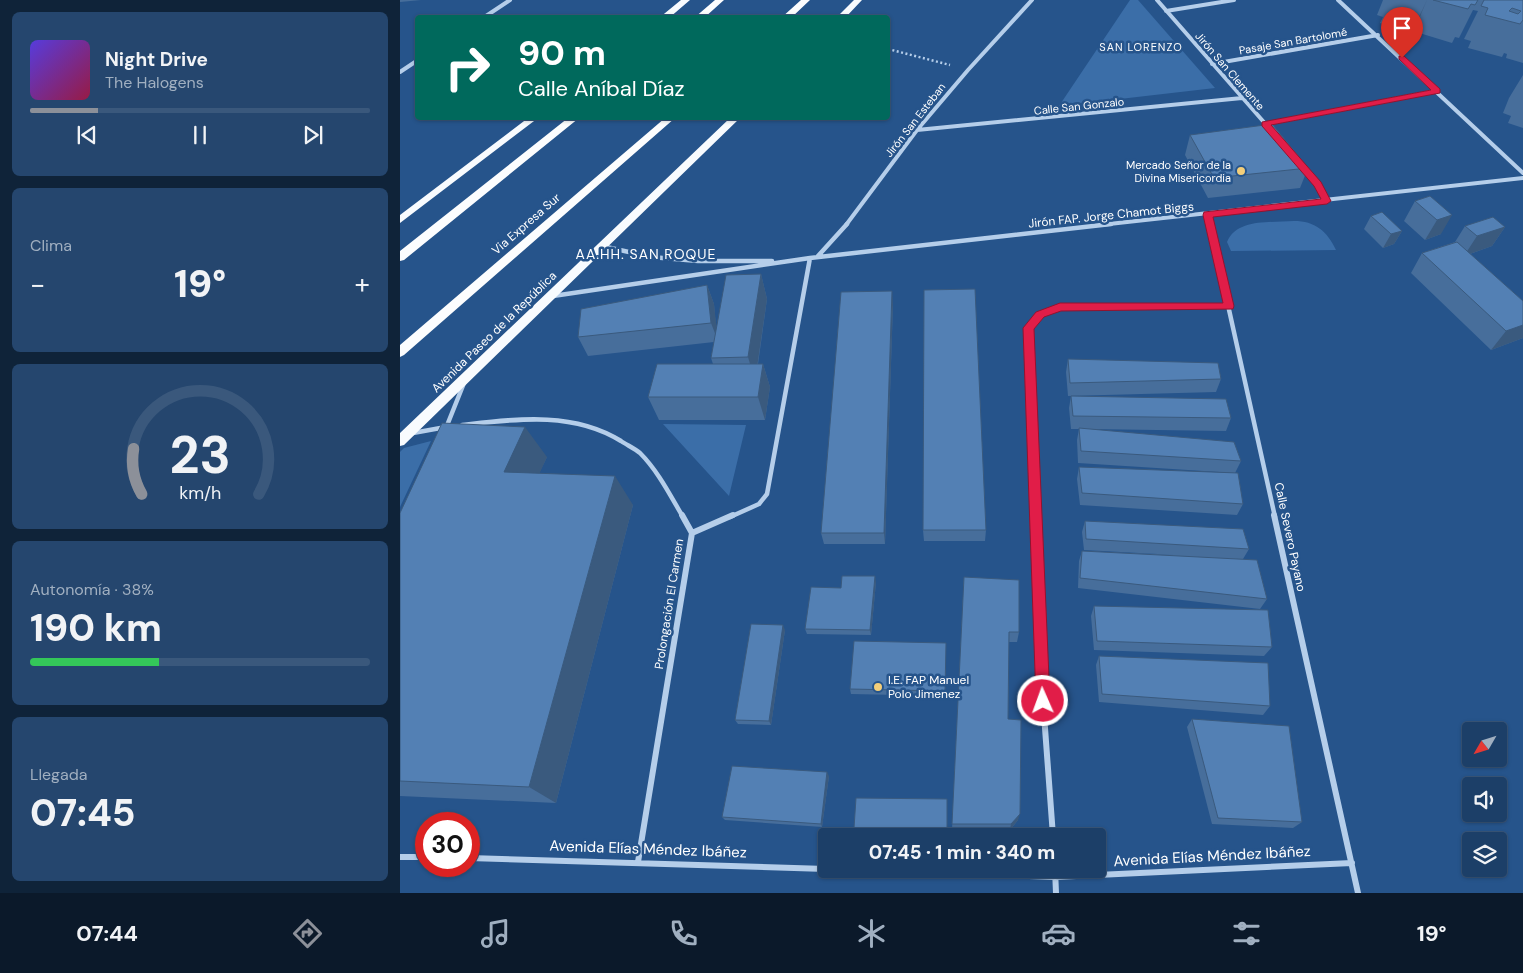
<!DOCTYPE html>
<html lang="es">
<head>
<meta charset="utf-8">
<style>
  :root { --surface:#1c3f68; --page:#25466e; --text:#f1f3f6; --muted:#a0afc0; --line:#3a587c; --accent:#8c9099 }
  body { margin:0; font-family:"DM Sans",sans-serif; background:var(--page); color:var(--text); height:100vh; display:flex; flex-direction:column; font-size:19px; white-space:nowrap }
  * { box-sizing:border-box; margin:0 }
  p { font-size:16px; color:var(--muted) }
  .icon { flex:none; width:28px; height:28px; fill:none; stroke:currentColor; stroke-width:2; stroke-linecap:round; stroke-linejoin:round }
  .map { position:relative; flex:1; overflow:hidden }
  .drawer { display:flex; flex-direction:column; gap:12px; padding:12px; background:#0f2339; width:400px }
  .drawer>* { flex:none }
  .banner { position:absolute; left:15px; top:15px; width:475px; height:105px; border-radius:5px; box-shadow:0 1px 4px #0004,0 0 0 1px var(--line); background:#00695c; color:#fff; overflow:hidden }
  .needle { width:32px; rotate:231deg }
  .buttons { position:absolute; left:1062px; top:722px; display:grid; gap:10px }
  .buttons a { display:grid; place-items:center; width:45px; height:45px; border-radius:5px; background:var(--surface); box-shadow:0 1px 4px #0004,0 0 0 1px var(--line); font-size:25px }
  .speed { position:absolute; left:15px; top:812px; display:flex; gap:10px; font-size:25px; font-weight:700; text-align:center }
  .speed>* { display:grid; place-content:center; width:65px; height:65px; border-radius:50%; background:var(--surface); box-shadow:0 1px 4px #0004,0 0 0 1px var(--line); line-height:1 }
  .speed .limit { border:8px solid #d22; background:#fff; color:#111 }
  .pin { position:absolute; display:grid; place-items:center; width:42px; height:42px; color:#fff; margin:-51px -21px; border-radius:50% 50% 50% 0; rotate:-45deg; box-shadow:0 0 5px #0007 }
  .pin .icon { rotate:45deg }
  .me { position:absolute; width:55px; margin:-28px; rotate:358deg; stroke-linejoin:round; filter:drop-shadow(0 0 4px #0008) }
  .turn { display:flex; align-items:center; gap:18px; height:105px; padding:0 20px; font-size:22px }
  .turn .icon { width:65px; height:65px; stroke-width:2.5 }
  .turn b { display:block; font-size:35px; line-height:42px }
  .big { font-size:38px; font-weight:800; line-height:1.1 }
  .drawer .card { flex:1; display:flex; flex-direction:column; justify-content:center; gap:8px; min-width:0; padding:0 18px; border-radius:8px; background:var(--page) }
  .drawer .dial { align-items:center; gap:0 }
  .dial svg { height:130px; overflow:visible; fill:none; stroke:var(--line); stroke-width:7; stroke-linecap:round; text-anchor:middle }
  .dial text { fill:var(--text); stroke:none }
  .song { display:flex; align-items:center; gap:15px }
  .cover { width:60px; height:60px; border-radius:8px; background:linear-gradient(135deg,hsl(250 70% 55%),hsl(340 70% 35%)) }
  .played { height:5px; border-radius:2px; background:linear-gradient(90deg,var(--accent) 20%,var(--line) 20%) }
  .keys { display:flex; justify-content:space-around; direction:ltr }
  .heat { display:flex; justify-content:space-between; align-items:center; font-size:28px; direction:ltr }
  .charge { height:8px; border-radius:4px; background:linear-gradient(90deg,#34c759 38%,var(--line) 0) }
  .trip { position:absolute; left:418px; top:828px; width:288px; height:50px; border-radius:5px; background:var(--surface); box-shadow:0 1px 4px #0004,0 0 0 1px var(--line); font-weight:800; line-height:50px; text-align:center }
  .dock { display:flex; height:80px; justify-content:space-around; align-items:center; background:#0b192a; color:var(--muted) }
  .dock .icon { width:35px; height:35px }
  .dock .on { color:var(--accent) }
  .dock b { font-size:22px; color:var(--text) }
  main { display:flex; flex:1; min-height:0 }
  .map>svg:first-child { display:block }
  .green { fill:#3b6ea8 }
  .lines { fill:none; stroke-linecap:round; stroke-linejoin:round }
  .path { stroke:#b5ceea; stroke-width:2.5; stroke-dasharray:2 2.5; stroke-linecap:butt }
  .minor-far2 { stroke:#b5ceea; stroke-width:4 }
  .minor-far1 { stroke:#b5ceea; stroke-width:4.5 }
  .minor { stroke:#b5ceea; stroke-width:6 }
  .primary { fill:#f8fbfe; fill-rule:evenodd }
  .trunk { fill:#fcfdfe; fill-rule:evenodd }
  .wall { fill:#476e9b }
  .shaded-wall { fill:#3a5a7e }
  .building { fill:#5380b4; stroke:#3a5a7e; fill-rule:evenodd }
  .route { fill:#e11d48; stroke:#92132f }
  .poi-dot { fill:#f3ce7a; stroke:#26548b; stroke-width:2 }
  .labels { text-anchor:middle; dominant-baseline:central; stroke-width:5; stroke-linejoin:round; paint-order:stroke }
  .far-street-label { font-size:11px; fill:#fff; stroke:#26548b }
  .far-neighbourhood-label { font-size:11px; letter-spacing:1px; fill:#fff; stroke:#26548b }
  .far-poi-label { font-size:11px; fill:#fff; stroke:#26548b; text-anchor:end }
  .street-label { font-size:12px; fill:#fff; stroke:#26548b }
  .poi-label { font-size:12px; fill:#fff; stroke:#26548b; text-anchor:start }
  .neighbourhood-label { font-size:14px; letter-spacing:1px; fill:#fff; stroke:#26548b }
  .near-street-label { font-size:15px; fill:#fff; stroke:#26548b }
</style>
</head>
<body>
<main>
<section class="drawer">
<div class="card">
<div class="song"><i class="cover"></i><div><b>Night Drive</b><p>The Halogens</p></div></div>
<div class="played"></div>
<div class="keys"><svg class="icon" aria-label="previous" viewBox="0 0 24 24"><path d="M18 5L8 12l10 7zM5 5v14"/></svg><svg class="icon" aria-label="pause" viewBox="0 0 24 24"><path d="M8 5v14M16 5v14"/></svg><svg class="icon" aria-label="next" viewBox="0 0 24 24"><path d="M6 5l10 7-10 7zM19 5v14"/></svg></div>
</div>
<div class="card"><p>Clima</p>
<div class="heat"><a>−</a><b class="big">19°</b><a>+</a></div>
</div>
<div class="card dial"><svg viewBox="0 0 100 80">
<path d="M14 69A42 42 0 1 1 86 69"/>
<path d="M14 69A42 42 0 0 1 9 41" stroke="#8c9099"/>
<text x="50" y="56" font-size="32" font-weight="700">23</text>
<text x="50" y="72" font-size="11">km/h</text>
</svg></div>
<div class="card"><p>Autonomía · 38%</p><b class="big">190 km</b><div class="charge"></div></div>
<div class="card"><p>Llegada</p><b class="big">07:45</b></div>
</section>
<div class="map">
<svg width="1123" height="893" viewBox="0 0 1123 893">
  <rect width="100%" height="100%" fill="#26548b"/>
  <path class="green" d="M730,0H738L815,88L659,106Z
    M894,221C915,221 927,231 936,250L831,251L827,242C837,218 872,223 894,221Z
    M263,424L346,425L329,496Z
    M31,441L0,507V452L4,448Z"/>
  <g class="lines">
    <path class="path" d="M488,49L550,65"/>
    <path class="minor-far2" d="M757,0L869,128
      M938,0L1123,173
      M766,11L834,0
      M83,18L110,0
      M812,64L978,35
      M0,72L18,60
      M865,124L1037,91
      M517,130L842,98
      M903,167L918,184L927,201
      M808,215L810,225
      M446,225L517,130L568,70L632,0
      M700,225L1123,178"/>
    <path class="minor-far1" d="M810,224L875,517
      M202,246L251,257L298,261H372
      M418,256L447,224
      M153,296L410,258L711,224
      M62,425C116,419 173,411 221,441C227,445 235,449 240,453C258,471 270,495 283,517
      M46,428L64,383
      M13,433L46,427
      M330,517L359,504L367,494L410,258
      M636,517L629,328L640,315L660,307L829,306"/>
    <path class="minor" d="M636,515L643,701L653,836
      M874,515L958,893
      M292,533L333,515
      M0,857H26
      M69,858L426,869
      M238,862L292,533L282,515
      M433,869L655,877L952,863
      M655,869L656,893"/>
    <path class="primary" d="M281,0H290L269,18H259Z
      M454,0H462L445,18H436Z
      M128,118H138L0,223V215Z
      M330,118H340L4,445L0,446V433Z"/>
    <path class="trunk" d="M315,0H324L304,18H294Z
      M401,0H410L391,18H381Z
      M168,118H179L4,260L0,261V251Z
      M265,118H275L4,355L0,357V345Z"/>
  </g>
  <path class="wall" d="M0,0H21L0,2Z
    M983,0H1123V63L1106,58L1107,54L1104,53L1102,57L1068,48L1071,41L1064,39L1078,11L1073,10L1059,38L1055,37L1052,43L1016,32L1017,28H1015L1012,32L980,23L983,17L977,15Z
    M1123,75V128L1108,123L1111,116L1103,113L1109,98Z
    M790,135L908,168L900,188L808,198L785,155Z
    M1030,196L1041,234L1025,240L1004,221L1015,201Z
    M971,216L1002,231L994,244L983,248L964,229Z
    M1065,226L1105,227L1092,246L1070,254L1123,301V338L1091,350L1011,273L1022,253L1055,242Z
    M361,274L367,299L358,364H363L370,387L365,420H259L248,397L313,364L311,358L314,342L188,356L178,337L307,285L314,304L316,328Z
    M493,304L485,544H424L421,533Z
    M668,359L821,379L816,392L668,396L666,372Z
    M671,396L831,418L826,431L688,429L841,461L835,473L678,463L677,440L679,429H671L669,408Z
    M147,457L139,473L233,505L156,803L0,796V513Z
    M679,467L843,504L837,515L680,505L677,479Z
    M685,521L849,549L843,559L867,599L860,609L678,588L679,561L682,551L776,555L684,550L682,532Z
    M523,530H586L585,541H524Z
    M564,577L619,632L617,642H609L608,719L618,820L610,830H552Z
    M476,582L471,635L407,634L405,629L441,588Z
    M694,606L872,647L864,656L694,650L691,616Z
    M385,630L371,725L338,724L335,720Z
    M546,643L545,696L451,694L450,689Z
    M699,656L870,706L863,715L699,702L696,665Z
    M792,719L902,822L893,828L812,824L787,727Z
    M429,776L422,827L325,820L322,817Z
    M547,799V832L455,831L454,828Z"/>
  <path class="shaded-wall" d="M1027,0L1015,28L1012,32Z
    M1052,215L1041,234L1025,240L1037,220Z
    M1105,227L1092,246L1064,256L1077,236Z
    M1002,231L994,244L983,248L991,234Z
    M361,274L367,299L355,381L348,357Z
    M307,285L314,304L318,341L311,323Z
    M492,291L493,304L485,544L484,533Z
    M1123,325V338L1091,350L1106,331Z
    M363,364L370,387L365,420L358,397Z
    M125,427L147,457L127,501L104,472Z
    M215,476L233,505L156,803L129,787Z
    M475,576L476,582L471,635L470,630Z
    M383,625L385,630L371,725L369,721Z
    M427,772L429,776L422,827L421,824Z
    M620,814L618,820L610,830L611,824Z"/>
  <path class="building" d="M1033,0H1078L1075,5L1071,4L1068,9Z
    M1084,0H1123V20L1120,24L1085,15L1088,8L1081,6ZM1112,8L1121,11L1118,14L1109,11Z
    M872,124L908,168L814,178L790,135Z
    M1030,196L1052,215L1037,220L1015,201Z
    M982,212L1002,231L991,234L971,216Z
    M1093,217L1105,227L1077,236L1065,226Z
    M1057,242L1123,301V325L1106,331L1022,253Z
    M361,274L348,357L311,358L326,275Z
    M307,285L311,323L178,337L181,309Z
    M575,289L586,530H523L524,290Z
    M492,291L484,533H421L441,292Z
    M668,359L818,363L821,379L670,383Z
    M257,364H363L358,397H248Z
    M671,396L826,399L831,418L673,416Z
    M42,423L125,427L104,472L215,476L129,787L0,781V513Z
    M679,428L834,442L841,461L681,451Z
    M679,467L838,473L843,504L682,493Z
    M685,521L843,529L849,549L686,539Z
    M682,551L857,560L867,599L680,578Z
    M442,576H475L470,630L405,629L411,587L441,588Z
    M564,577L619,580V632H609L608,719L621,720L620,814L611,824H552Z
    M694,606L868,610L872,647L697,641Z
    M351,624L383,625L369,721L335,720Z
    M454,641L546,643L545,691L450,689Z
    M699,656L868,663L870,706L702,694Z
    M792,719L889,726L902,822L818,818Z
    M332,766L427,772L421,824L322,817Z
    M456,798L547,799V829L454,828Z"/>
  <path class="route" d="M999,56H1004L1040,89V93L871,125L921,182L931,201L927,204L813,217L834,306L833,309L661,311L644,317L634,329L650,701L648,706L643,708L638,706L636,701L623,328L636,312L660,303H823L803,215L804,212L921,199L914,186L862,126V122L1031,90L999,59Z"/>
  <g class="poi-dot">
    <circle cx="841" cy="171" r="5"/>
    <circle cx="478" cy="687" r="5"/>
  </g>
  <g class="labels">
    <g class="far-street-label">
      <text transform="translate(893 41) rotate(-10)">Pasaje San Bartolomé</text>
      <text transform="translate(830 71) rotate(49)">Jirón San Clemente</text>
      <text transform="translate(679 106) rotate(-6)">Calle San Gonzalo</text>
      <text transform="translate(515 120) rotate(-52)">Jirón San Esteban</text>
    </g>
    <g class="far-neighbourhood-label">
      <text x="741" y="47">SAN LORENZO</text>
    </g>
    <g class="far-poi-label">
      <text x="831" y="165">Mercado Señor de la<tspan x="831" dy="13">Divina Misericordia</tspan></text>
    </g>
    <g class="street-label">
      <text transform="translate(711 215) rotate(-6)">Jirón FAP. Jorge Chamot Biggs</text>
      <text transform="translate(126 224) rotate(-41)">Via Expresa Sur</text>
      <text transform="translate(94 332) rotate(-44)">Avenida Paseo de la República</text>
      <text transform="translate(890 537) rotate(78)">Calle Severo Payano</text>
      <text transform="translate(269 604) rotate(-81)">Prolongación El Carmen</text>
    </g>
    <g class="poi-label">
      <text x="488" y="680">I.E. FAP Manuel<tspan x="488" dy="14">Polo Jimenez</tspan></text>
    </g>
    <g class="neighbourhood-label">
      <text x="246" y="254">AA.HH. SAN ROQUE</text>
    </g>
    <g class="near-street-label">
      <text transform="translate(248 849) rotate(2)">Avenida Elías Méndez Ibáñez</text>
      <text transform="translate(812 856) rotate(-3)">Avenida Elías Méndez Ibáñez</text>
    </g>
  </g>
</svg>
<div class="buttons">
<a><svg class="needle" viewBox="-14 -14 28 28"><path d="M0-13l5 13h-10z" fill="#e53935"/><path d="M0 13l5-13h-10z" fill="#a0afc0"/></svg></a>
<a><svg class="icon" aria-label="sound" viewBox="0 0 24 24"><path d="M4 9h4l5-4v14l-5-4H4zM17 9q2 3 0 6"/></svg></a>
<a><svg class="icon" aria-label="layers" viewBox="0 0 24 24"><path d="M12 4l9 5-9 5-9-5zM3 14l9 5 9-5"/></svg></a>
</div>
<div class="speed"><div class="limit">30</div></div>
<div class="pin" style="left:1002px;top:58px;background:#d93025"><svg class="icon" aria-label="arrive" viewBox="0 0 24 24"><path d="M6 21V4h12l-3 4 3 4H6"/></svg></div>
<svg class="me" style="left:643px;top:701px" viewBox="-20 -20 40 40"><circle r="17" fill="#e11d48" stroke="#fff" stroke-width="3"/><path d="M0-11L8 9 0 5-8 9z" fill="#fff"/></svg>
<div class="trip">07:45 · 1 min · 340 m</div>
<div class="banner">
<div class="turn"><svg class="icon" aria-label="right" viewBox="0 0 24 24"><path d="M7 20v-9h11M14 6l5 5-5 5"/></svg><div><b>90 m</b>Calle Aníbal Díaz</div></div>
</div>
</div>
</main>
<nav class="dock">
<b>07:44</b>
<svg class="icon on" aria-label="directions" viewBox="0 0 24 24"><path d="M12 3l9 9-9 9-9-9zM9 14v-3h6M13 9l2 2-2 2"/></svg>
<svg class="icon" aria-label="music" viewBox="0 0 24 24"><path d="M9 18V5l10-2v13"/><circle cx="6" cy="18" r="3"/><circle cx="16" cy="16" r="3"/></svg>
<svg class="icon" aria-label="phone" viewBox="0 0 24 24"><path d="M5 4h4l2 5-3 2q2 4 5 5l2-3 5 2v4C11 20 4 13 5 4z"/></svg>
<svg class="icon" aria-label="climate" viewBox="0 0 24 24"><path d="M12 3v18M4 7l16 10M4 17L20 7"/></svg>
<svg class="icon" aria-label="car" viewBox="0 0 24 24"><path d="M5 17H2v-5l4-1 3-4h7l3 4 3 1v5h-3M9 17h6M6 11h13"/><circle cx="7" cy="17" r="2"/><circle cx="17" cy="17" r="2"/></svg>
<svg class="icon" aria-label="filters" viewBox="0 0 24 24"><path d="M4 7h16M4 17h16"/><circle cx="9" cy="7" r="2"/><circle cx="15" cy="17" r="2"/></svg>
<b>19°</b>
</nav>
</body>
</html>
